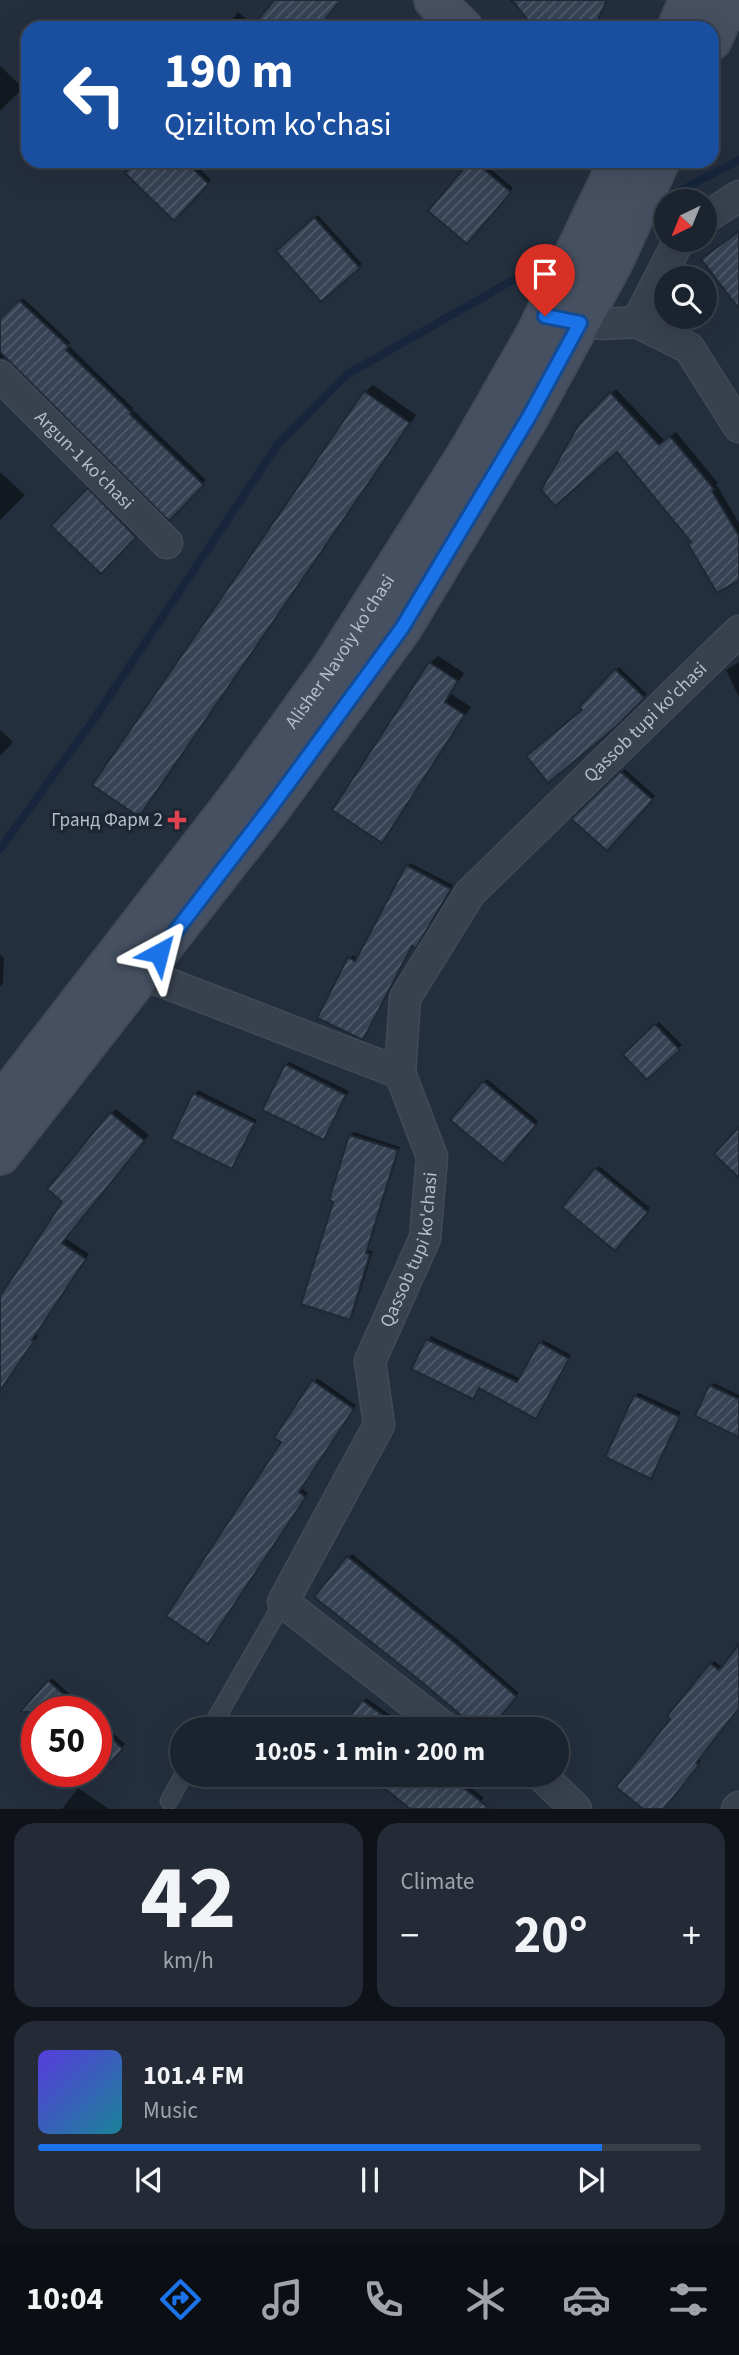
<!DOCTYPE html>
<html lang="en">
<head>
<meta charset="utf-8">
<style>
  :root { --surface:#1b232e; --page:#242b36; --text:#f1f3f6; --muted:#a0a4aa; --line:#39404a; --accent:#1a73e8 }
  body { margin:0; font-family:"Source Sans 3",sans-serif; background:var(--page); color:var(--text); height:100vh; display:flex; flex-direction:column; font-size:26px; white-space:nowrap }
  * { box-sizing:border-box; margin:0 }
  p { font-size:23px; color:var(--muted) }
  .icon { flex:none; width:38px; height:38px; fill:none; stroke:currentColor; stroke-width:2; stroke-linecap:round; stroke-linejoin:round }
  .map { position:relative; height:1809px; overflow:hidden }
  .drawer { display:flex; flex-direction:column; gap:14px; padding:14px; background:#0f1319; flex:1 }
  .drawer>* { flex:none }
  .banner { position:absolute; left:21px; top:21px; width:698px; height:147px; border-radius:21px; box-shadow:0 7px 28px #0002,0 0 0 2px var(--line); background:#1a4fa0; color:#fff; overflow:hidden }
  .needle { width:46px; rotate:223deg }
  .tools { position:absolute; left:654px; top:189px; display:grid; gap:14px }
  .tools a { display:grid; place-items:center; width:63px; height:63px; border-radius:50%; background:var(--surface); box-shadow:0 7px 28px #0002,0 0 0 2px var(--line); font-size:35px }
  .speed { position:absolute; left:21px; top:1696px; display:flex; gap:14px; font-size:35px; font-weight:700; text-align:center }
  .speed>* { display:grid; place-content:center; width:91px; height:91px; border-radius:50%; background:var(--surface); box-shadow:0 7px 28px #0002,0 0 0 2px var(--line); line-height:1 }
  .speed .limit { border:10px solid #d22; background:#fff; color:#111 }
  .pin { position:absolute; display:grid; place-items:center; width:60px; height:60px; color:#fff; margin:-72px -30px; border-radius:50% 50% 50% 0; rotate:-45deg; box-shadow:0 0 7px #0007 }
  .pin .icon { rotate:45deg }
  .me { position:absolute; width:77px; margin:-38px; rotate:38deg; stroke-linejoin:round; filter:drop-shadow(0 0 5px #0008) }
  .turn { display:flex; align-items:center; gap:24px; height:147px; padding:0 28px; font-size:32px }
  .turn .icon { width:91px; height:91px; stroke-width:2.5 }
  .turn b { display:block; font-size:49px; line-height:60px }
  .big { font-size:52px; font-weight:700; line-height:1.1 }
  .drawer .tile { flex:1; display:flex; flex-direction:column; justify-content:center; gap:10px; min-width:0; padding:0 24px; border-radius:21px; background:var(--page) }
  .drawer .dial { align-items:center; gap:0 }
  .dial b { font-size:91px; line-height:1 }
  .song { display:flex; align-items:center; gap:21px }
  .cover { width:84px; height:84px; border-radius:10px; background:linear-gradient(135deg,hsl(250 70% 55%),hsl(190 70% 35%)) }
  .played { height:7px; border-radius:4px; background:linear-gradient(90deg,var(--accent) 85%,var(--line) 85%) }
  .keys { display:flex; justify-content:space-around; direction:ltr }
  .heat { display:flex; justify-content:space-between; align-items:center; font-size:38px; direction:ltr }
  .drawer .tiles { flex:1; display:grid; gap:14px; grid-template-columns:1fr 1fr }
  .tile:last-child { grid-column:span 2 }
  .trip { position:absolute; left:170px; top:1717px; width:399px; height:70px; border-radius:35px; background:var(--surface); box-shadow:0 7px 28px #0002,0 0 0 2px var(--line); font-weight:700; line-height:70px; text-align:center }
  .dock { display:flex; height:112px; justify-content:space-around; align-items:center; background:#0b0e12; color:var(--muted) }
  .dock .icon { width:49px; height:49px }
  .dock .selected { color:var(--accent) }
  .dock b { font-size:32px; color:var(--text) }
  .map>svg:first-child { display:block }
  .shadow { fill:#0007 }
  .lines { fill:none; stroke-linecap:round; stroke-linejoin:round }
  .stream { stroke:#17263c; stroke-width:8 }
  .building { fill:url(#building-hatch); stroke:#1f2835; stroke-width:2 }
  .lane-casing { stroke:#414a57; stroke-width:19 }
  .street-casing { stroke:#414a57; stroke-width:33 }
  .secondary-casing { stroke:#414a57; stroke-width:42 }
  .lane { stroke:#38414e; stroke-width:16 }
  .street { stroke:#38414e; stroke-width:30 }
  .secondary { stroke:#465061; stroke-width:38 }
  .route-casing { stroke:#114b97; stroke-width:18 }
  .route { stroke:#1a73e8; stroke-width:12 }
  .health-dot { fill:#e0444e; stroke:#1d2633; stroke-width:2.5 }
  .labels { text-anchor:middle; dominant-baseline:central; stroke-width:7; stroke-linejoin:round; paint-order:stroke }
  .street-label { font-size:19px; fill:#b4bcc9; stroke:#1d2633 }
  .poi-label { font-size:19px; fill:#b4bcc9; stroke:#1d2633; text-anchor:end }
</style>
</head>
<body>
<div class="map">
<svg width="739" height="1809" viewBox="0 0 739 1809">
  <defs>
    <pattern id="building-hatch" width="6" height="6" patternUnits="userSpaceOnUse" patternTransform="scale(1.75)"><rect width="6" height="6" fill="#364354"/><path d="M-1 1l2-2M0 6l6-6M5 7l2-2" fill="none" stroke="#515c6b"/></pattern>
  </defs>
  <rect width="100%" height="100%" fill="#242f3e"/>
  <path class="shadow" d="M277,0H340L316,28H225L238,12L255,26Z
    M509,0H607L595,28H536L525,13Z
    M0,66L23,88L0,111Z
    M130,161H192L211,180L174,218Z
    M472,161H481L513,188L470,239Z
    M318,215L362,264L322,300L278,251Z
    M23,298L71,343L68,345L133,408L132,409L206,480L169,518L6,358H0V322Z
    M373,385L416,415L146,808L139,815L365,392Z
    M616,389L665,441L676,432L718,483L716,484L739,523V578L693,541L617,450L580,425Z
    M0,472L25,495L0,520Z
    M92,486L138,533L101,571L54,526Z
    M438,656L464,673L451,694L471,707L389,833L381,841L430,663Z
    M739,662V697L726,670Z
    M619,667L647,694L615,725L582,707Z
    M0,730L13,742L0,756Z
    M625,769L655,796L607,848L574,819Z
    M410,863L453,885L419,942L413,944L363,1038L350,959L353,955L359,958Z
    M0,955L4,958L3,983L0,987Z
    M659,1022L682,1045L647,1078L625,1055Z
    M289,1062L349,1091L323,1138L286,1065Z
    M487,1079L538,1121L506,1159L484,1082Z
    M198,1090L257,1120L232,1167L173,1138Z
    M116,1109L149,1135L65,1238L89,1254L36,1334L38,1336L0,1390V1319L112,1113Z
    M354,1132L400,1147L368,1250L373,1251L353,1314L349,1318L336,1200L331,1199L351,1135Z
    M599,1166L650,1208L618,1246L596,1169Z
    M431,1336L521,1379L543,1340L571,1355L539,1413L480,1386L473,1397L414,1369Z
    M317,1378L356,1405L301,1488L308,1493L211,1638L284,1442Z
    M714,1383L739,1395V1435L710,1386Z
    M639,1393L681,1412L651,1476L635,1396Z
    M352,1554L458,1640L519,1693L488,1729H479L317,1597Z
    M739,1647V1706L698,1759L701,1761L663,1809H646L673,1718L670,1716L714,1661L723,1668Z
    M52,1678L89,1712H37V1721L24,1709Z
    M366,1698L393,1717L389,1722L398,1729H343Z
    M96,1718L125,1744L97,1775L92,1771H96Z
    M370,1774H455L484,1798L474,1809H413Z
    M78,1788L109,1809H62Z"/>
  <g class="lines">
    <path class="stream" d="M655,204L739,160
      M0,849L94,719L278,444L346,375L559,254"/>
  </g>
  <path class="building" d="M274,0H341L318,28H251Z
    M512,0H607L594,28H534Z
    M136,161H185L209,184L174,221L125,173Z
    M470,161H474L511,192L467,244L428,211Z
    M314,217L360,268L321,302L276,251Z
    M739,231V309L701,259Z
    M19,300L69,347L66,350L131,412L130,414L204,485L169,521L0,352V319Z
    M364,391L410,423L139,817L92,785Z
    M610,392L659,445L670,436L714,489L712,491L739,536V580L717,593L688,544L691,542L617,452L555,506L541,490L579,424Z
    M88,488L136,537L101,574L51,526Z
    M429,662L458,681L445,702L465,715L382,843L332,810Z
    M615,669L645,698L616,727L548,783L526,756L582,710L579,707Z
    M620,771L653,800L607,851L571,819Z
    M406,865L451,889L416,948L412,946L363,1040L317,1018L348,957L355,961Z
    M655,1024L680,1050L647,1080L623,1055Z
    M285,1064L346,1095L324,1140L262,1110Z
    M483,1081L536,1125L503,1164L450,1120Z
    M193,1093L255,1123L232,1169L171,1139Z
    M110,1112L145,1141L62,1243L86,1259L32,1340L34,1341L0,1391V1296L62,1202L47,1189Z
    M739,1127V1178L714,1154Z
    M349,1135L398,1150L366,1253L370,1254L350,1320L301,1304L333,1202L329,1200Z
    M595,1168L648,1212L615,1251L562,1207Z
    M426,1339L517,1382L539,1342L569,1359L536,1419L479,1388L473,1399L411,1369Z
    M312,1380L354,1409L299,1492L306,1497L208,1644L166,1616L281,1442L274,1438Z
    M709,1385L739,1399V1437L695,1416Z
    M634,1395L680,1417L651,1479L605,1457Z
    M347,1556L455,1643L517,1697L489,1729H477L423,1683L314,1597Z
    M739,1644V1708L696,1763L699,1765L664,1809H643L616,1787L670,1719L667,1716L710,1663L719,1670Z
    M48,1680L82,1712H20Z
    M362,1700L402,1729H341Z
    M96,1724L123,1749L96,1778Z
    M367,1774H447L490,1809H410Z"/>
  <g class="lines">
    <defs>
      <path id="lane" d="M210,1729L283,1602
        M169,1801L184,1774"/>
      <g id="street">
        <path d="M705,218L739,196"/>
        <path d="M562,319L603,324L637,322L689,348L739,427"/>
        <path d="M637,322L679,240"/>
        <path id="s1" d="M0,376L167,543"/>
        <path d="M125,962L143,974L400,1073"/>
        <path id="s2" d="M446,1729L283,1602L379,1425L370,1361L425,1238L432,1157L400,1073L405,998L470,893L739,631"/>
        <path d="M540,1774L576,1809"/>
        <path d="M737,1809L739,1807"/>
      </g>
      <g id="secondary">
        <path d="M434,0L463,28"/>
        <path d="M677,28L689,0"/>
        <path d="M712,40L729,0"/>
        <path id="s3" d="M0,1105L240,795L333,666L471,448L536,334L619,161"/>
        <path d="M0,1155L271,808L402,628L530,415L612,264L660,161"/>
      </g>
    </defs>
    <use href="#lane" class="lane-casing"/>
    <use href="#street" class="street-casing"/>
    <use href="#secondary" class="secondary-casing"/>
    <use href="#lane" class="lane"/>
    <use href="#street" class="street"/>
    <use href="#secondary" class="secondary"/>
  </g>
  <g class="lines">
    <defs>
      <path id="route" d="M159,953L271,807L402,628L530,415L580,323L545,316"/>
    </defs>
    <use href="#route" class="route-casing"/>
    <use href="#route" class="route"/>
  </g>
  <path class="health-dot" d="M173.5 809.5h7v7h7v7h-7v7h-7v-7h-7v-7h7z"/>
  <g class="labels">
    <g class="street-label">
      <text stroke="none"><textPath href="#s1" startOffset="119">Argun-1 ko'chasi</textPath></text>
      <text stroke="none"><textPath href="#s3" startOffset="567">Alisher Navoiy ko'chasi</textPath></text>
      <text stroke="none"><textPath href="#s2" startOffset="1222">Qassob tupi ko'chasi</textPath></text>
      <text stroke="none"><textPath href="#s2" startOffset="592">Qassob tupi ko'chasi</textPath></text>
    </g>
    <g class="poi-label">
      <text x="163" y="820">Гранд Фарм 2</text>
    </g>
  </g>
</svg>
<div class="tools">
<a><svg class="needle" viewBox="-14 -14 28 28"><path d="M0-13l5 13h-10z" fill="#e53935"/><path d="M0 13l5-13h-10z" fill="#a0a4aa"/></svg></a>
<a><svg class="icon" aria-label="search" viewBox="0 0 24 24"><circle cx="10" cy="10" r="6"/><path d="M15 15l6 6"/></svg></a>
</div>
<div class="speed"><div class="limit">50</div></div>
<div class="pin" style="left:545px;top:316px;background:#d93025"><svg class="icon" aria-label="arrive" viewBox="0 0 24 24"><path d="M6 21V4h12l-3 4 3 4H6"/></svg></div>
<svg class="me" style="left:159px;top:953px" viewBox="-20 -20 40 40"><path d="M0-17L14 15 0 8-14 15z" fill="#1a73e8" stroke="#fff" stroke-width="4"/></svg>
<div class="trip">10:05 · 1 min · 200 m</div>
<div class="banner">
<div class="turn"><svg class="icon" aria-label="left" viewBox="0 0 24 24"><path d="M17 20v-9H6M10 6l-5 5 5 5"/></svg><div><b>190 m</b>Qiziltom ko'chasi</div></div>
</div>
</div>
<section class="drawer">
<div class="tiles">
<div class="tile dial"><b>42</b><p>km/h</p></div>
<div class="tile"><p>Climate</p>
<div class="heat"><a>−</a><b class="big">20°</b><a>+</a></div>
</div>
<div class="tile">
<div class="song"><i class="cover"></i><div><b>101.4 FM</b><p>Music</p></div></div>
<div class="played"></div>
<div class="keys"><svg class="icon" aria-label="previous" viewBox="0 0 24 24"><path d="M18 5L8 12l10 7zM5 5v14"/></svg><svg class="icon" aria-label="pause" viewBox="0 0 24 24"><path d="M8 5v14M16 5v14"/></svg><svg class="icon" aria-label="next" viewBox="0 0 24 24"><path d="M6 5l10 7-10 7zM19 5v14"/></svg></div>
</div>
</div>
</section>
<nav class="dock">
<b>10:04</b>
<svg class="icon selected" aria-label="directions" viewBox="0 0 24 24"><path d="M12 3l9 9-9 9-9-9zM9 14v-3h6M13 9l2 2-2 2"/></svg>
<svg class="icon" aria-label="music" viewBox="0 0 24 24"><path d="M9 18V5l10-2v13"/><circle cx="6" cy="18" r="3"/><circle cx="16" cy="16" r="3"/></svg>
<svg class="icon" aria-label="phone" viewBox="0 0 24 24"><path d="M5 4h4l2 5-3 2q2 4 5 5l2-3 5 2v4C11 20 4 13 5 4z"/></svg>
<svg class="icon" aria-label="climate" viewBox="0 0 24 24"><path d="M12 3v18M4 7l16 10M4 17L20 7"/></svg>
<svg class="icon" aria-label="car" viewBox="0 0 24 24"><path d="M5 17H2v-5l4-1 3-4h7l3 4 3 1v5h-3M9 17h6M6 11h13"/><circle cx="7" cy="17" r="2"/><circle cx="17" cy="17" r="2"/></svg>
<svg class="icon" aria-label="filters" viewBox="0 0 24 24"><path d="M4 7h16M4 17h16"/><circle cx="9" cy="7" r="2"/><circle cx="15" cy="17" r="2"/></svg>
</nav>
</body>
</html>
